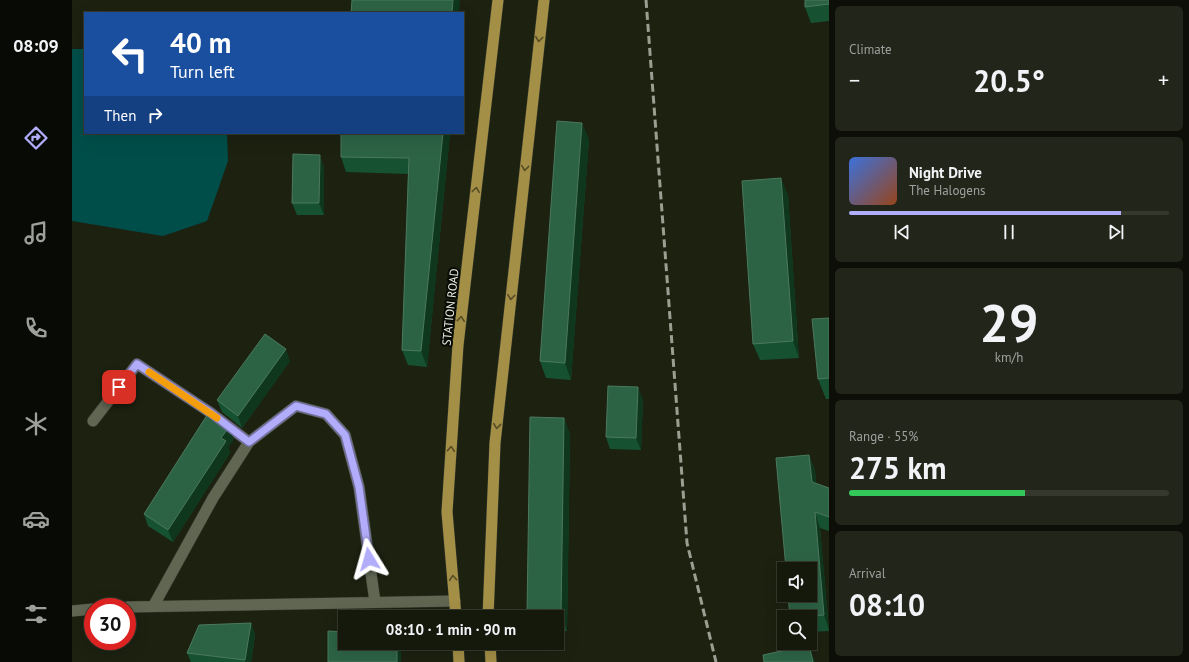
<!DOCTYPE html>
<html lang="en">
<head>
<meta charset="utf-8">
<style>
  :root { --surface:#15190c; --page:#22261a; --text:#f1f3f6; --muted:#9da09d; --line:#34382d; --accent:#b1adfa }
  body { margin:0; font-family:"PT Sans",sans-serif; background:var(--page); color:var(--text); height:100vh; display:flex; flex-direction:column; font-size:15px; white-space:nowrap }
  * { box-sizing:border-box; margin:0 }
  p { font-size:13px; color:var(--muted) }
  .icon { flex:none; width:22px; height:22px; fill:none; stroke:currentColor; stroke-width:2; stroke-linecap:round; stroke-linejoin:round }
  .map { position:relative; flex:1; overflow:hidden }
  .sheet { display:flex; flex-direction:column; gap:6px; padding:6px; background:#0c0e07; width:360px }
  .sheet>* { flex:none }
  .top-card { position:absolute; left:12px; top:12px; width:380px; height:122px; border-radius:0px; box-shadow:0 4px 16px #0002,0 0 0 1px var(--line); background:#1a4fa0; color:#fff; overflow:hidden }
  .buttons { position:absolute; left:705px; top:562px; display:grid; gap:8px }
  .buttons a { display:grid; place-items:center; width:40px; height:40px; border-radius:0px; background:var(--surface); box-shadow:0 4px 16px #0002,0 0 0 1px var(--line); font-size:20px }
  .speed { position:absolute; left:12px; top:598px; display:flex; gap:8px; font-size:20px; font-weight:700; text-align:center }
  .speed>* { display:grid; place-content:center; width:52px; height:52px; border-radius:50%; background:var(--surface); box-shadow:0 4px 16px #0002,0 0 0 1px var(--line); line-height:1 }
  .speed .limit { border:6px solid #d22; background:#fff; color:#111 }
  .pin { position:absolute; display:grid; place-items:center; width:34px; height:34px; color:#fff; margin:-17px; border-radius:8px; box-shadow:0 2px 6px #0006 }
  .me { position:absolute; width:44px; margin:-22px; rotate:352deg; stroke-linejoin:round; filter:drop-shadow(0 0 3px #0008) }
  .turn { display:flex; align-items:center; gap:14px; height:84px; padding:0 20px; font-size:18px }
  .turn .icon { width:52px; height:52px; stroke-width:2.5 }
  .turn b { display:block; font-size:28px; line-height:34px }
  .then { display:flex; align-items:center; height:38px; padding:0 20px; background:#0003; gap:8px; font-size:15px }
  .big { font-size:30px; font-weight:700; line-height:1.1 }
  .sheet .card { flex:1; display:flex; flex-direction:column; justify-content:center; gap:6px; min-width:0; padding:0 14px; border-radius:6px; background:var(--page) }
  .sheet .dial { align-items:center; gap:0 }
  .dial b { font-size:52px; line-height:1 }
  .song { display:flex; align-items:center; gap:12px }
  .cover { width:48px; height:48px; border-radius:6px; background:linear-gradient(135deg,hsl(220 70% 55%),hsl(20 70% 35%)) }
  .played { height:4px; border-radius:2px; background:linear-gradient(90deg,var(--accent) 85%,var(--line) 85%) }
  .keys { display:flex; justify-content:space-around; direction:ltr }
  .heat { display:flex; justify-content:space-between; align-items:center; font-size:22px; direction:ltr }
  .charge { height:6px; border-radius:3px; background:linear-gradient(90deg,#34c759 55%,var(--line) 0) }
  .trip { position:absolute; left:266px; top:610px; width:226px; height:40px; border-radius:0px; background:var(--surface); box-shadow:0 4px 16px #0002,0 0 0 1px var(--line); font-weight:700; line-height:40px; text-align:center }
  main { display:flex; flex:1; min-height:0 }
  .tab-bar { display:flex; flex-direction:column; width:72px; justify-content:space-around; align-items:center; background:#080a05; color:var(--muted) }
  .tab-bar .icon { width:28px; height:28px }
  .tab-bar .selected { color:var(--accent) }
  .tab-bar b { font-size:18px; color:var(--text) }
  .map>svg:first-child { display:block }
  .water { fill:#004e49 }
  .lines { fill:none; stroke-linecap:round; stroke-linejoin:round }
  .minor-casing { stroke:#35392e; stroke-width:12 }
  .primary-casing { stroke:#35392e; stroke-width:12 }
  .minor { stroke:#606652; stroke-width:11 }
  .primary { stroke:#a48f47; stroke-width:11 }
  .rail { stroke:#9b9f92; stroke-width:3; stroke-dasharray:8 4; stroke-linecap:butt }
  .wall { fill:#165232 }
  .shaded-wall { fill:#0f371d }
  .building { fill:#2d6345; stroke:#4b795e }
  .oneway { stroke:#564c26 }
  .route-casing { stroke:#7370a2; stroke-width:10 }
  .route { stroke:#b1adfa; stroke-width:7 }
  .slow { stroke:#f59e0b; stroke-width:7 }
  .labels { text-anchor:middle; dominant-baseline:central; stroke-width:4; stroke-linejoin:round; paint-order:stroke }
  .street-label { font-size:12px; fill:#ecefe4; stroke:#080a04 }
</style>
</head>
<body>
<main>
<nav class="tab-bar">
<b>08:09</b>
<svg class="icon selected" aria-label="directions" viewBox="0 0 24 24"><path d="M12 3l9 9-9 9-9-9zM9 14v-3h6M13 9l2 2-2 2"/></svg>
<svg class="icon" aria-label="music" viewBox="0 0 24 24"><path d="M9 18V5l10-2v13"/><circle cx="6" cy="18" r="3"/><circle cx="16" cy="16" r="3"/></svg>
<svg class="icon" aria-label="phone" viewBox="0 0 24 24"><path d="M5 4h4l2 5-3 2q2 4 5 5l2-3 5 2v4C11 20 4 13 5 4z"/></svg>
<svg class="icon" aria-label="climate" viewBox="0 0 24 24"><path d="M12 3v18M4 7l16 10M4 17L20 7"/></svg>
<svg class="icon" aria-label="car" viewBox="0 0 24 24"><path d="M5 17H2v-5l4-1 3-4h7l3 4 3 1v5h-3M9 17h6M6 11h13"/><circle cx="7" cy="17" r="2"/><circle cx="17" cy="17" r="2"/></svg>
<svg class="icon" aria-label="filters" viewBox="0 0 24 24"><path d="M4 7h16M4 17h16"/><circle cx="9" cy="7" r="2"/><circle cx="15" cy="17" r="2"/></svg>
</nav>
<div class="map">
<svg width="757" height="662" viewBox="0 0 757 662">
  <rect width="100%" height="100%" fill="#1c2110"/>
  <path class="water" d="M0,49H13V133H155L156,161L135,221L91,236L0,221Z"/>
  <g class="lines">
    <defs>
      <path id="minor" d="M21,421L65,364L139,413L177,442L141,498L82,605
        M177,442L224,406L254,414L273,435L287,487L303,602
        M55,607L383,601
        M0,611L21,609"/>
      <path id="primary" d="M384,617L375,512L386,345L426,0
        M416,617L423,443L472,0
        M386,643L387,662
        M418,643L419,662"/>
    </defs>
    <use href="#minor" class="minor-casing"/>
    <use href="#primary" class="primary-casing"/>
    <use href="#minor" class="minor"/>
    <use href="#primary" class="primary"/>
    <path class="rail" d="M574,0L615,543L644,662"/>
  </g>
  <path class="wall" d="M757,0V21L739,23L733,7Z
    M378,133L355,367L336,365L330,350L336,174L274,172L269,157Z
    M517,139L499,380L474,378L468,361Z
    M252,167V215H225L220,203Z
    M716,195L727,358L688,360L681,344Z
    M757,318V399H754L746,379Z
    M218,361L170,428L150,412L145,400Z
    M571,399L569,450L538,449L534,437Z
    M492,418L498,435L495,631H485V617H456L455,613Z
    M162,439L156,447L158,453L101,542L76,526L72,514Z
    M737,455L743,471L744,484L757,488V531L748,528L757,631L738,632V617H718Z
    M179,623L183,635L179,662H119L115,653Z"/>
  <path class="shaded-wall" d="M381,0H388L387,13H380Z
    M510,123L517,139L499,380L493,363Z
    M371,133H378L355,367L349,351Z
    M248,155L252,167V215L247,203Z
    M709,178L716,195L727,358L721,341Z
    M214,349L218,361L170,428L166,416Z
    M566,387L571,399L569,450L564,438Z
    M492,418L498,435L495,631L489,614Z
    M157,427L162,439L156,447L158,453L101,542L96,530L149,438Z
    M737,455L743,471L746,498L740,482Z
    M743,512L748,528L757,630L752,615Z
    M179,623L183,635L179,662H173V660Z
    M325,643H328L329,645V662H325Z
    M737,645L743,662H741Z"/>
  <path class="building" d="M280,0H381L380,13H279Z
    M733,0H757V4L733,7Z
    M485,121L510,123L493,363L468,361Z
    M269,133H371L349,351L330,350L337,158L269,157Z
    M221,154L248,155L247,203H220Z
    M709,178L721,341L681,344L670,181Z
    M757,318V378L746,379L740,319Z
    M193,334L214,349L166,416L145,400Z
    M536,386L566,387L564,438L534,437Z
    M137,412L157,427L149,438L154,441L96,530L72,514Z
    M458,417L492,418L489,614L455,613Z
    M737,455L740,482L757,488V517L743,512L752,615L729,617H718L716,595H738V569H714L704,458Z
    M179,623L173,660L115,653L127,625Z
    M256,631L273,632V643H325V662H256Z
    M737,645L741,662H692L691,655Z"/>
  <defs><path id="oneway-chevron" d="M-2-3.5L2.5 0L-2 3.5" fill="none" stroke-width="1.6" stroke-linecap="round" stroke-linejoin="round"/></defs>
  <g class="oneway">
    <use href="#oneway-chevron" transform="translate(467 39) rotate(97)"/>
    <use href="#oneway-chevron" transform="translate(453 168) rotate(96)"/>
    <use href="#oneway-chevron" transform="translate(404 190) rotate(-83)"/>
    <use href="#oneway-chevron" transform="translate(439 297) rotate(96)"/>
    <use href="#oneway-chevron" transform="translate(389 319) rotate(-84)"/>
    <use href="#oneway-chevron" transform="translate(425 426) rotate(96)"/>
    <use href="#oneway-chevron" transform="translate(379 449) rotate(-86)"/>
    <use href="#oneway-chevron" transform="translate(381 578) rotate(-95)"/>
  </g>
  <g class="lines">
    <defs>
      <path id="route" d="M47,387L65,364L139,413L177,442L224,406L254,414L273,435L287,487L297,559"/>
    </defs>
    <use href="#route" class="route-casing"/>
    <use href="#route" class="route"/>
    <path class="slow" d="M77,372L145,418"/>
  </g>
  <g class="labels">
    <g class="street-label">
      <text transform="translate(378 307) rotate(-84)">STATION ROAD</text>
    </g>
  </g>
</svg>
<div class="buttons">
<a><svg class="icon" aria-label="sound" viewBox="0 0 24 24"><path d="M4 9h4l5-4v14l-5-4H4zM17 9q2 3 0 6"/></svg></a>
<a><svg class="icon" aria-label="search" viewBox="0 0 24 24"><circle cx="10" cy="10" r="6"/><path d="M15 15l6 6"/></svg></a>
</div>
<div class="speed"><div class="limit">30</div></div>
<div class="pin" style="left:47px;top:387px;background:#d93025"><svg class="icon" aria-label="arrive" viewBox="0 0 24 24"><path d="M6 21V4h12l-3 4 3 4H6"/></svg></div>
<svg class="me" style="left:297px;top:559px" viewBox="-20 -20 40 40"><path d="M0-17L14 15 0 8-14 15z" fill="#b1adfa" stroke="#fff" stroke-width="4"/></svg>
<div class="trip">08:10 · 1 min · 90 m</div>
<div class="top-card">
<div class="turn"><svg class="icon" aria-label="left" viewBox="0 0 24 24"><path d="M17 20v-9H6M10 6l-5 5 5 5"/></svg><div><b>40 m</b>Turn left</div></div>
<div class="then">Then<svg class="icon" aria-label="right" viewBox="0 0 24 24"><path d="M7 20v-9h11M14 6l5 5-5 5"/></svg></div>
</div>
</div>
<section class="sheet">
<div class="card"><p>Climate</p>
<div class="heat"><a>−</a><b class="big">20.5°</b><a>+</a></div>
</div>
<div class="card">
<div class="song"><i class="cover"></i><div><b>Night Drive</b><p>The Halogens</p></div></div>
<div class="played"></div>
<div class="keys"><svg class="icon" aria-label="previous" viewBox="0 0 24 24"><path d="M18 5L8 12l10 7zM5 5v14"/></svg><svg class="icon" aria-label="pause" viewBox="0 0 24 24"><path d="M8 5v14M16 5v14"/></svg><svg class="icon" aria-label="next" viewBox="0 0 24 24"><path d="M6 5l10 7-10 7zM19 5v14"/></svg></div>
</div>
<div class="card dial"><b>29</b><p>km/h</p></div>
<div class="card"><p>Range · 55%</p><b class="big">275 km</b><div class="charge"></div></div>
<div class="card"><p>Arrival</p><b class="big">08:10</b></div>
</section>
</main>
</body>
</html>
